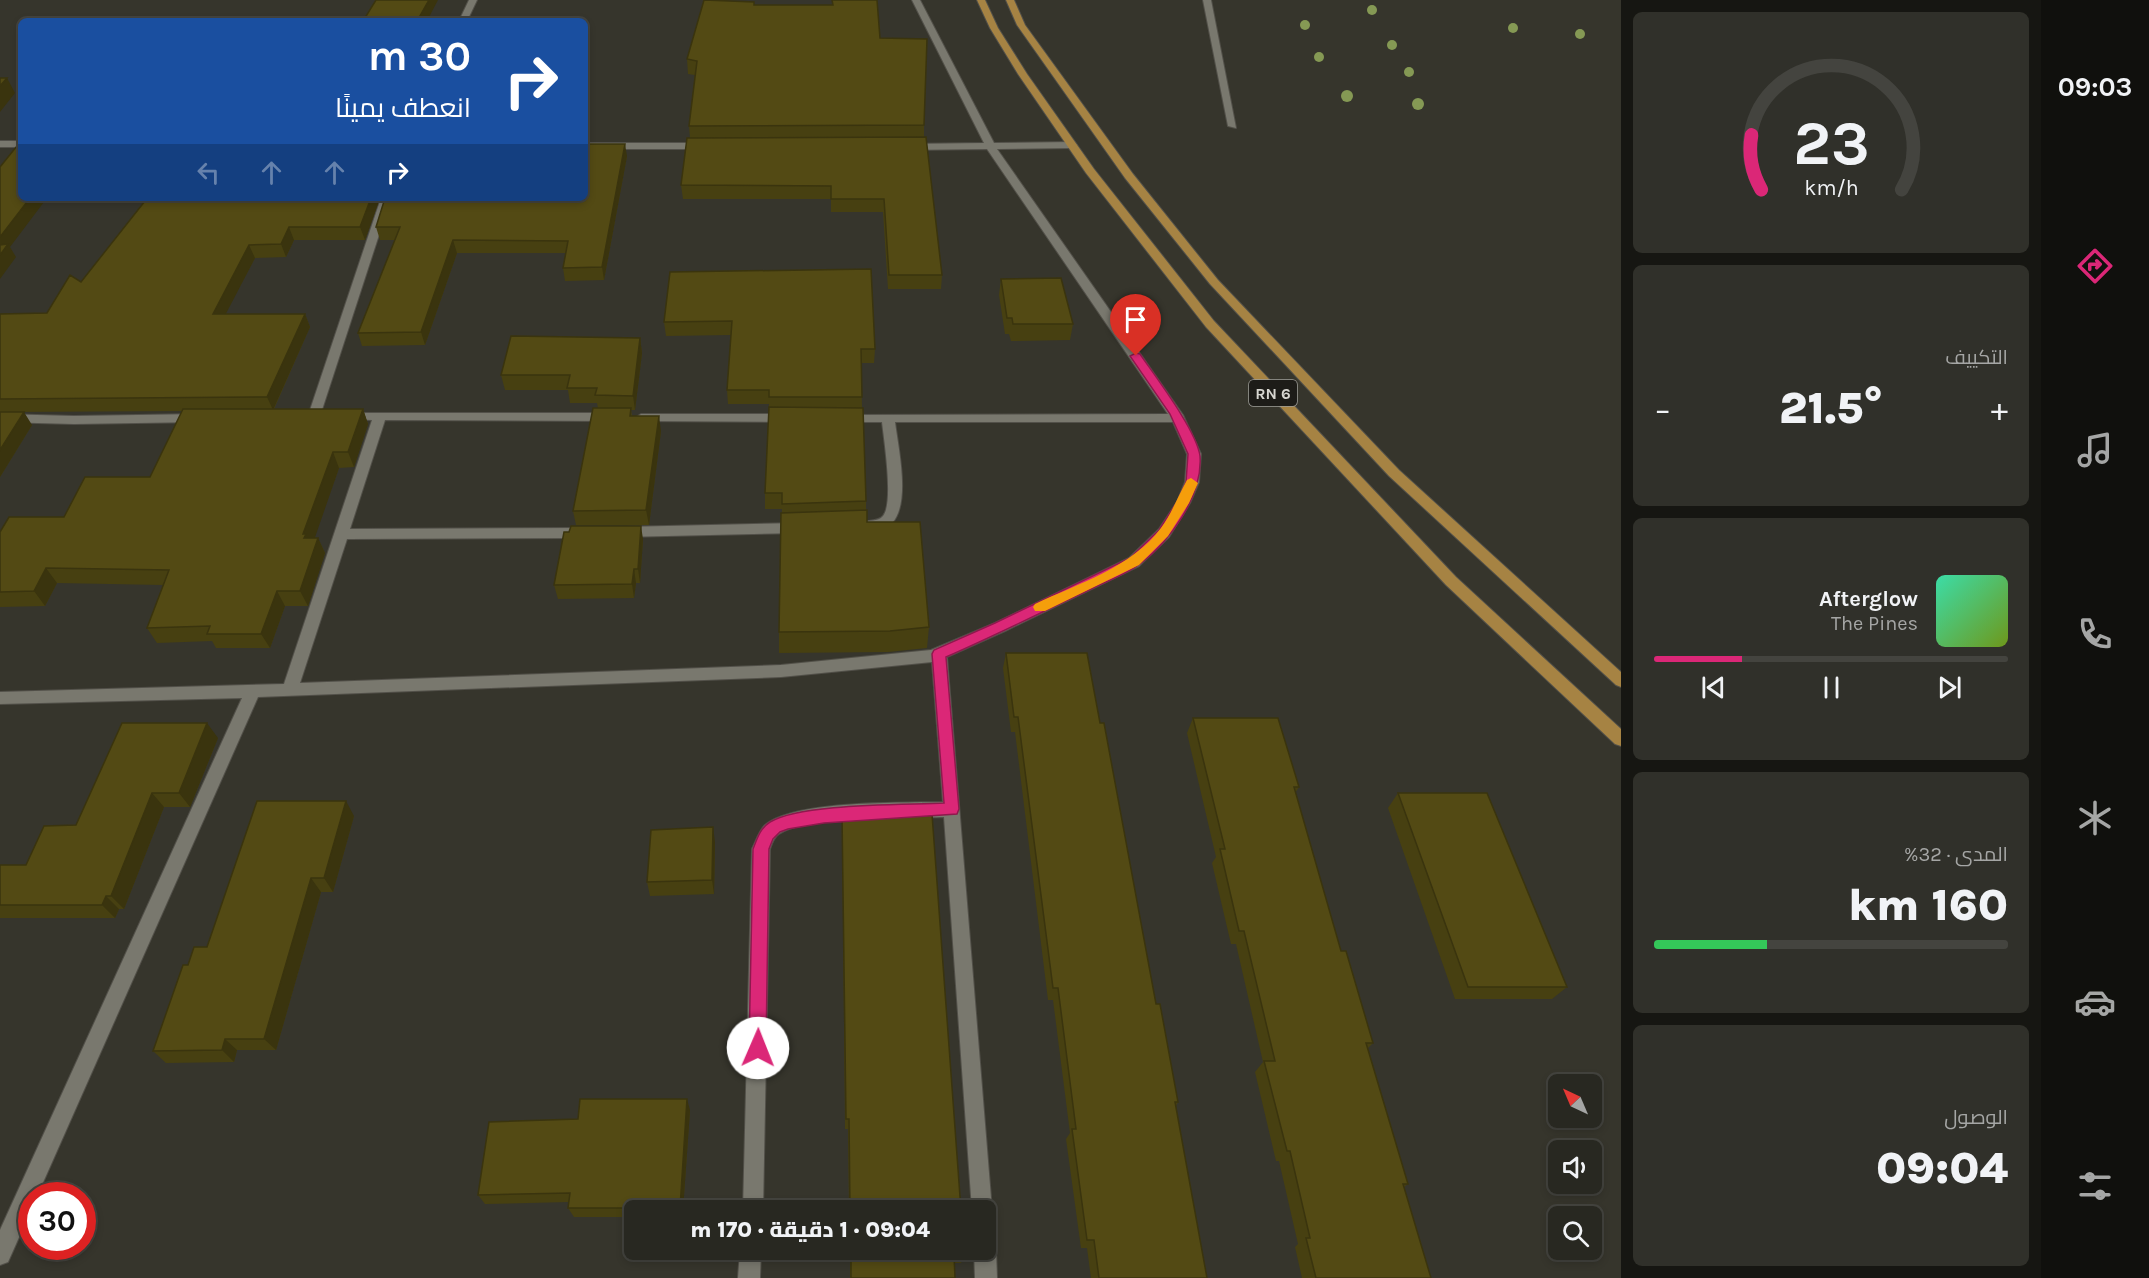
<!DOCTYPE html>
<html lang="ar">
<head>
<meta charset="utf-8">
<style>
  :root { --surface:#282821; --page:#30302a; --text:#f1f3f6; --muted:#a5a6a5; --line:#44443f; --accent:#db2777 }
  body { margin:0; font-family:Karla,Cairo,sans-serif; background:var(--page); color:var(--text); direction:rtl; height:100vh; display:flex; flex-direction:column; font-size:22px; white-space:nowrap }
  * { box-sizing:border-box; margin:0 }
  p { font-size:20px; color:var(--muted) }
  .icon { flex:none; width:33px; height:33px; fill:none; stroke:currentColor; stroke-width:2; stroke-linecap:round; stroke-linejoin:round }
  .map { position:relative; flex:1; overflow:hidden; direction:ltr }
  .side { display:flex; flex-direction:column; gap:12px; padding:12px; background:#161612; width:420px }
  .side>* { flex:none }
  .guide { position:absolute; left:18px; top:18px; width:570px; height:183px; border-radius:9px; box-shadow:0 3px 9px #0003,0 0 0 2px var(--line); direction:rtl; background:#1a4fa0; color:#fff; overflow:hidden }
  .needle { width:39px; rotate:316deg }
  .tools { position:absolute; left:1548px; top:1074px; display:grid; gap:12px }
  .tools a { display:grid; place-items:center; width:54px; height:54px; border-radius:9px; background:var(--surface); box-shadow:0 3px 9px #0003,0 0 0 2px var(--line); font-size:30px }
  .speed { position:absolute; left:18px; top:1182px; display:flex; gap:12px; font-size:30px; font-weight:700; text-align:center }
  .speed>* { display:grid; place-content:center; width:78px; height:78px; border-radius:50%; background:var(--surface); box-shadow:0 3px 9px #0003,0 0 0 2px var(--line); line-height:1 }
  .speed .limit { border:9px solid #d22; background:#fff; color:#111 }
  .pin { position:absolute; display:grid; place-items:center; width:51px; height:51px; color:#fff; margin:-62px -26px; border-radius:50% 50% 50% 0; rotate:-45deg; box-shadow:0 0 6px #0007 }
  .pin .icon { rotate:45deg }
  .me { position:absolute; width:66px; margin:-33px; rotate:1deg; stroke-linejoin:round; filter:drop-shadow(0 0 4px #0008) }
  .turn { display:flex; align-items:center; gap:21px; height:126px; padding:0 18px; font-size:27px }
  .turn .icon { width:78px; height:78px; stroke-width:2.5 }
  .turn b { display:block; font-size:42px; line-height:51px }
  .lanes { display:flex; align-items:center; height:57px; padding:0 18px; background:#0003; justify-content:center; gap:30px; direction:ltr }
  .lanes .off { opacity:.35 }
  .big { font-size:45px; font-weight:800; line-height:1.1 }
  .side .widget { flex:1; display:flex; flex-direction:column; justify-content:center; gap:9px; min-width:0; padding:0 21px; border-radius:9px; background:var(--page) }
  .side .dial { align-items:center; gap:0 }
  .dial svg { height:156px; overflow:visible; fill:none; stroke:var(--line); stroke-width:7; stroke-linecap:round; text-anchor:middle }
  .dial text { fill:var(--text); stroke:none }
  .song { display:flex; align-items:center; gap:18px }
  .cover { width:72px; height:72px; border-radius:9px; background:linear-gradient(135deg,hsl(160 70% 55%),hsl(80 70% 35%)) }
  .played { height:6px; border-radius:3px; background:linear-gradient(90deg,var(--accent) 25%,var(--line) 25%) }
  .keys { display:flex; justify-content:space-around; direction:ltr }
  .heat { display:flex; justify-content:space-between; align-items:center; font-size:33px; direction:ltr }
  .charge { height:9px; border-radius:4px; background:linear-gradient(90deg,#34c759 32%,var(--line) 0) }
  .trip { position:absolute; left:624px; top:1200px; width:372px; height:60px; border-radius:9px; background:var(--surface); box-shadow:0 3px 9px #0003,0 0 0 2px var(--line); font-weight:800; line-height:60px; text-align:center; direction:rtl }
  main { display:flex; flex:1; min-height:0 }
  .dock { display:flex; flex-direction:column; width:108px; justify-content:space-around; align-items:center; background:#10100d; color:var(--muted) }
  .dock .icon { width:42px; height:42px }
  .dock .selected { color:var(--accent) }
  .dock b { font-size:27px; color:var(--text) }
  .map>svg:first-child { display:block }
  .lines { fill:none; stroke-linecap:round; stroke-linejoin:round }
  .minor-casing { stroke:#525049; stroke-width:2 }
  .major-casing { stroke:#525049; stroke-width:2 }
  .minor { fill:#79786e; fill-rule:evenodd }
  .major { fill:#a68343; fill-rule:evenodd }
  .tree { fill:#859954 }
  .wall { fill:#474011 }
  .shaded-wall { fill:#3a340e }
  .building { fill:#534a14; stroke:#3a340e; stroke-width:1.5 }
  .route { fill:#db2777; stroke:#8e194d; stroke-width:1.5 }
  .slow { fill:#f59e0b }
  .labels { text-anchor:middle; dominant-baseline:central; stroke-width:6; stroke-linejoin:round; paint-order:stroke }
  .shield { fill:#1d1c18; stroke:#9f9e99; stroke-width:1.5 }
  .shield-label { font-size:16px; font-weight:bold; fill:#d7d6d0 }
</style>
</head>
<body>
<main>
<nav class="dock">
<b>09:03</b>
<svg class="icon selected" aria-label="directions" viewBox="0 0 24 24"><path d="M12 3l9 9-9 9-9-9zM9 14v-3h6M13 9l2 2-2 2"/></svg>
<svg class="icon" aria-label="music" viewBox="0 0 24 24"><path d="M9 18V5l10-2v13"/><circle cx="6" cy="18" r="3"/><circle cx="16" cy="16" r="3"/></svg>
<svg class="icon" aria-label="phone" viewBox="0 0 24 24"><path d="M5 4h4l2 5-3 2q2 4 5 5l2-3 5 2v4C11 20 4 13 5 4z"/></svg>
<svg class="icon" aria-label="climate" viewBox="0 0 24 24"><path d="M12 3v18M4 7l16 10M4 17L20 7"/></svg>
<svg class="icon" aria-label="car" viewBox="0 0 24 24"><path d="M5 17H2v-5l4-1 3-4h7l3 4 3 1v5h-3M9 17h6M6 11h13"/><circle cx="7" cy="17" r="2"/><circle cx="17" cy="17" r="2"/></svg>
<svg class="icon" aria-label="filters" viewBox="0 0 24 24"><path d="M4 7h16M4 17h16"/><circle cx="9" cy="7" r="2"/><circle cx="15" cy="17" r="2"/></svg>
</nav>
<section class="side">
<div class="widget dial"><svg viewBox="0 0 100 80">
<path d="M14 69A42 42 0 1 1 86 69"/>
<path d="M14 69A42 42 0 0 1 9 41" stroke="#db2777"/>
<text x="50" y="56" font-size="32" font-weight="700">23</text>
<text x="50" y="72" font-size="11">km/h</text>
</svg></div>
<div class="widget"><p>التكييف</p>
<div class="heat"><a>−</a><b class="big">21.5°</b><a>+</a></div>
</div>
<div class="widget">
<div class="song"><i class="cover"></i><div><b>Afterglow</b><p>The Pines</p></div></div>
<div class="played"></div>
<div class="keys"><svg class="icon" aria-label="previous" viewBox="0 0 24 24"><path d="M18 5L8 12l10 7zM5 5v14"/></svg><svg class="icon" aria-label="pause" viewBox="0 0 24 24"><path d="M8 5v14M16 5v14"/></svg><svg class="icon" aria-label="next" viewBox="0 0 24 24"><path d="M6 5l10 7-10 7zM19 5v14"/></svg></div>
</div>
<div class="widget"><p>المدى · 32%</p><b class="big">160 km</b><div class="charge"></div></div>
<div class="widget"><p>الوصول</p><b class="big">09:04</b></div>
</section>
<div class="map">
<svg width="1621" height="1278" viewBox="0 0 1621 1278">
  <rect width="100%" height="100%" fill="#36352c"/>
  <g class="lines">
    <defs>
      <path id="minor" d="M469,0H477L467,21H459Z
        M912,0H920L994,143L1072,142L1077,145L1072,148L997,149L1183,415L1201,454L1199,482L1190,503L1169,537L1139,566L1005,631L947,657L992,1210L989,1217L986,1219V1210H972L944,817C908,818 807,815 779,834C774,837 772,843 770,849L763,1210H743L752,849C756,841 759,831 765,825C795,800 903,803 943,802L932,662L781,677L258,697L37,1196H32V1208L8,1262L0,1265V1230L242,698L0,704V692L284,684L372,420L343,419L341,416L343,413H611L617,417L611,421L385,420L350,529L584,528L591,533L584,538L347,539L300,683L781,665L931,650L995,623L1129,558L1159,529L1177,502L1185,482L1187,454L1173,422H895C898,447 911,503 892,523C886,529 874,530 866,531L859,526L861,522C868,520 878,522 883,516C894,503 884,440 882,422H845L840,421L839,418L840,415L1168,414L987,149L906,150L901,147L906,144L984,143Z
        M1203,0H1211L1236,128L1228,126Z
        M0,141H21V147H0Z
        M585,143H705L710,146L705,149H585Z
        M381,198H391L320,416L318,419H310L308,416Z
        M0,414L74,416L200,414L206,418L200,422L74,424L0,422Z
        M641,414H788L794,418L788,422L636,421L635,418Z
        M800,523L807,528L800,533L623,537L616,532L623,527Z
        M986,1240L993,1242L996,1250L997,1278H975L974,1250H986Z
        M740,1250H761L760,1278H738Z"/>
      <path id="major" d="M977,0H985L998,28L1027,74L1094,169L1214,321L1456,577L1621,729V746L1615,744L1446,585L1206,327L1086,173L1018,74L990,28Z
        M1006,0H1014L1025,25L1133,174L1218,280L1399,470L1621,672V687L1616,685L1389,476L1210,284L1125,178L1017,25Z"/>
    </defs>
    <use href="#minor" class="minor-casing"/>
    <use href="#major" class="major-casing"/>
    <use href="#minor" class="minor"/>
    <use href="#major" class="major"/>
  </g>
  <g class="tree">
    <circle cx="1372" cy="10" r="5"/>
    <circle cx="1305" cy="25" r="5"/>
    <circle cx="1513" cy="28" r="5"/>
    <circle cx="1580" cy="34" r="5"/>
    <circle cx="1392" cy="45" r="5"/>
    <circle cx="1319" cy="57" r="5"/>
    <circle cx="1409" cy="72" r="5"/>
    <circle cx="1347" cy="96" r="6"/>
    <circle cx="1418" cy="104" r="6"/>
  </g>
  <path class="wall" d="M832,0L880,38L924,125V137L942,275L941,289H888L883,212H831V199H683L681,185L690,138L689,126L695,75L688,74L687,59L754,5H832Z
    M627,156L604,280L565,281L563,268L566,253H457L425,345L362,346L358,333L395,240H380L376,227Z
    M380,198L365,240H294L286,257L255,258L225,314H305L310,327L274,409H363L368,424L354,467L339,468L314,538H318L325,553L308,606H285L270,648H216L212,641L157,643L147,628L163,585L57,583L45,606L0,607V532L64,517L150,477L183,411L7,412L32,425L0,477V314L47,313L81,282Z
    M670,272L875,349L874,363H861L862,408L866,501V510L867,522L929,627L927,648L888,652L779,653V632L782,509H765V493L769,404H728L727,390L731,335L666,336L664,322Z
    M1001,279L1073,324L1070,340L1011,341L1009,334H1005L999,295Z
    M640,338L642,353L635,410H631L632,416L661,431L649,525H576L573,511L598,408L597,403H570L568,390H505L501,375Z
    M643,539L640,583H636L634,598L558,599L554,585Z
    M1006,653L1100,723L1156,1004L1178,1102L1176,1106L1207,1278H1091L1087,1248H1081L1066,1139L1070,1133L1053,1000H1048L1015,732H1011L1003,668Z
    M1193,718L1299,787L1295,793L1341,951L1373,1043L1368,1048L1408,1184L1404,1187L1431,1278H1302L1295,1247L1298,1244L1279,1161H1276L1255,1072L1263,1062L1236,944H1231L1212,863L1216,857L1187,733Z
    M218,738L190,807H164L124,909H119L115,918H0V865H26Z
    M1398,793L1567,987L1552,999H1455L1388,808Z
    M842,814L961,1210H849L848,1129H845Z
    M354,816L333,892H321L276,1050H237L234,1062L166,1063L153,1051L188,965L207,947Z
    M715,842L714,894L650,896L647,882Z
    M690,1110L683,1210H634V1217H574L568,1208L569,1202L485,1204L478,1195L578,1119Z
    M850,1250H964L965,1255L961,1263H954L955,1278H850Z"/>
  <path class="shaded-wall" d="M429,0H438L427,21H417Z
    M7,78L15,93L0,112V86Z
    M625,144L627,156L604,280L602,267Z
    M30,198H47L10,247L16,257L0,279V237Z
    M371,198H380L365,240L360,227Z
    M289,227L294,240L286,257L281,244Z
    M453,240L457,253L425,345L421,332Z
    M249,245L255,258L219,327L213,314Z
    M305,314L310,327L273,410L267,397Z
    M640,338L642,353L635,410L633,396Z
    M363,409L368,424L354,467L348,452Z
    M24,412L32,425L0,477V450Z
    M659,416L661,431L649,525L646,510Z
    M333,452L339,468L312,546L304,538L303,534Z
    M641,526L643,539L640,583L638,569Z
    M318,538L325,553L308,606L300,591Z
    M46,568L57,583L45,606L34,591Z
    M634,569L636,583L634,598L632,584Z
    M277,591L285,606L270,648L261,634Z
    M207,723L218,738L190,807L179,793Z
    M152,793L164,807L124,909L111,896Z
    M346,801L354,816L333,892L324,878Z
    M713,827L715,842L714,894L712,880Z
    M311,878L321,892L276,1050L264,1039Z
    M106,896L119,909L115,918L102,905Z
    M225,1039L237,1050L234,1062L222,1050Z
    M687,1099L690,1110L683,1210H680V1208Z"/>
  <path class="building" d="M376,0H429L417,21H363Z
    M704,0L754,2V5H833L832,0H877L880,38L927,39L924,125L689,126L697,61L687,59Z
    M0,78H7L0,86Z
    M926,137L942,275H889L884,199H831V186L681,185L687,138Z
    M21,141V198H30L0,237V167Z
    M585,144H625L602,267L563,268L568,241L453,240L421,332L358,333L400,227H376L385,198H585Z
    M221,198H371L360,227H289L281,244L249,245L213,314H305L267,397L0,399V314L47,313L70,275L81,282L145,201L221,199Z
    M8,244L0,255V245Z
    M871,269L875,349H861L862,397H769V390H727L732,321L664,322L670,272Z
    M1061,278L1073,324H1013L1012,318H1007L1001,279Z
    M511,336L640,338L633,396L595,395L597,388H567L570,375H501Z
    M769,407L863,408L866,501L782,504V493H765Z
    M593,408H631L630,416H659L646,510L573,511Z
    M183,409H363L348,452H333L303,534H306L304,538H318L300,591H277L261,634H207L210,626L147,628L169,570L46,568L34,591L0,592V532L9,517H64L85,477H150Z
    M0,412H24L0,450Z
    M867,510V522H920L929,627L890,631L779,632L781,513Z
    M571,526H641L638,569H634L632,584L554,585L564,532H569Z
    M1006,653H1087L1100,723H1104L1156,1004H1160L1178,1102H1175L1207,1278H1099L1094,1240H1087L1072,1129H1076L1058,988H1053L1018,717H1014Z
    M1193,718H1278L1299,787H1294L1341,951H1346L1373,1043H1366L1408,1184H1403L1431,1278H1316L1306,1238H1310L1290,1151H1287L1264,1061H1275L1244,931H1239L1220,849H1225Z
    M122,723H207L179,793H152L111,896H106L102,905H0V865H26L44,826L76,825Z
    M1398,793H1487L1567,987H1468Z
    M257,801H346L324,878H311L264,1039H225L222,1050L153,1051L183,965H188L194,947H207Z
    M842,814H932L961,1210H850L849,1119H846Z
    M713,827L712,880L647,882L651,830Z
    M580,1099H687L680,1208H568L570,1193L478,1195L489,1122L578,1119Z
    M851,1250H964L965,1255H954L955,1278H851Z"/>
  <path class="route" d="M1136,353L1140,354C1155,376 1197,431 1200,456C1203,496 1170,541 1140,564C1125,575 1104,582 1087,591C1040,613 994,636 946,657L959,809L957,814L824,823L788,829L780,832L773,839L769,849L766,1048L764,1054L758,1057L751,1054L749,1048L753,849C757,839 760,828 770,822C801,803 904,805 944,803L932,654L934,650L995,623L1130,558L1159,530L1177,502L1186,482L1188,454L1170,414L1130,356Z"/>
  <path class="slow" d="M1191,478L1198,483L1189,503L1168,536L1139,565L1045,611H1035L1033,607L1035,604C1077,584 1132,567 1161,528C1172,513 1178,496 1187,480Z"/>
  <g class="labels">
    <rect class="shield" x="1249" y="380" width="48" height="26" rx="4.5"/>
    <g class="shield-label">
      <text x="1273" y="393">RN 6</text>
    </g>
  </g>
</svg>
<div class="tools">
<a><svg class="needle" viewBox="-14 -14 28 28"><path d="M0-13l5 13h-10z" fill="#e53935"/><path d="M0 13l5-13h-10z" fill="#a5a6a5"/></svg></a>
<a><svg class="icon" aria-label="sound" viewBox="0 0 24 24"><path d="M4 9h4l5-4v14l-5-4H4zM17 9q2 3 0 6"/></svg></a>
<a><svg class="icon" aria-label="search" viewBox="0 0 24 24"><circle cx="10" cy="10" r="6"/><path d="M15 15l6 6"/></svg></a>
</div>
<div class="speed"><div class="limit">30</div></div>
<div class="pin" style="left:1136px;top:356px;background:#d93025"><svg class="icon" aria-label="arrive" viewBox="0 0 24 24"><path d="M6 21V4h12l-3 4 3 4H6"/></svg></div>
<svg class="me" style="left:758px;top:1048px" viewBox="-20 -20 40 40"><circle r="19" fill="#fff"/><path d="M0-13L10 11 0 6-10 11z" fill="#db2777"/></svg>
<div class="trip">09:04 · 1 دقيقة · 170 m</div>
<div class="guide">
<div class="turn"><svg class="icon" aria-label="right" viewBox="0 0 24 24"><path d="M7 20v-9h11M14 6l5 5-5 5"/></svg><div><b>30 m</b>انعطف يمينًا</div></div>
<div class="lanes"><svg class="icon off" aria-label="left" viewBox="0 0 24 24"><path d="M17 20v-9H6M10 6l-5 5 5 5"/></svg><svg class="icon off" aria-label="ahead" viewBox="0 0 24 24"><path d="M12 20V5M6 11l6-6 6 6"/></svg><svg class="icon off" aria-label="ahead" viewBox="0 0 24 24"><path d="M12 20V5M6 11l6-6 6 6"/></svg><svg class="icon" aria-label="right" viewBox="0 0 24 24"><path d="M7 20v-9h11M14 6l5 5-5 5"/></svg></div>
</div>
</div>
</main>
</body>
</html>
